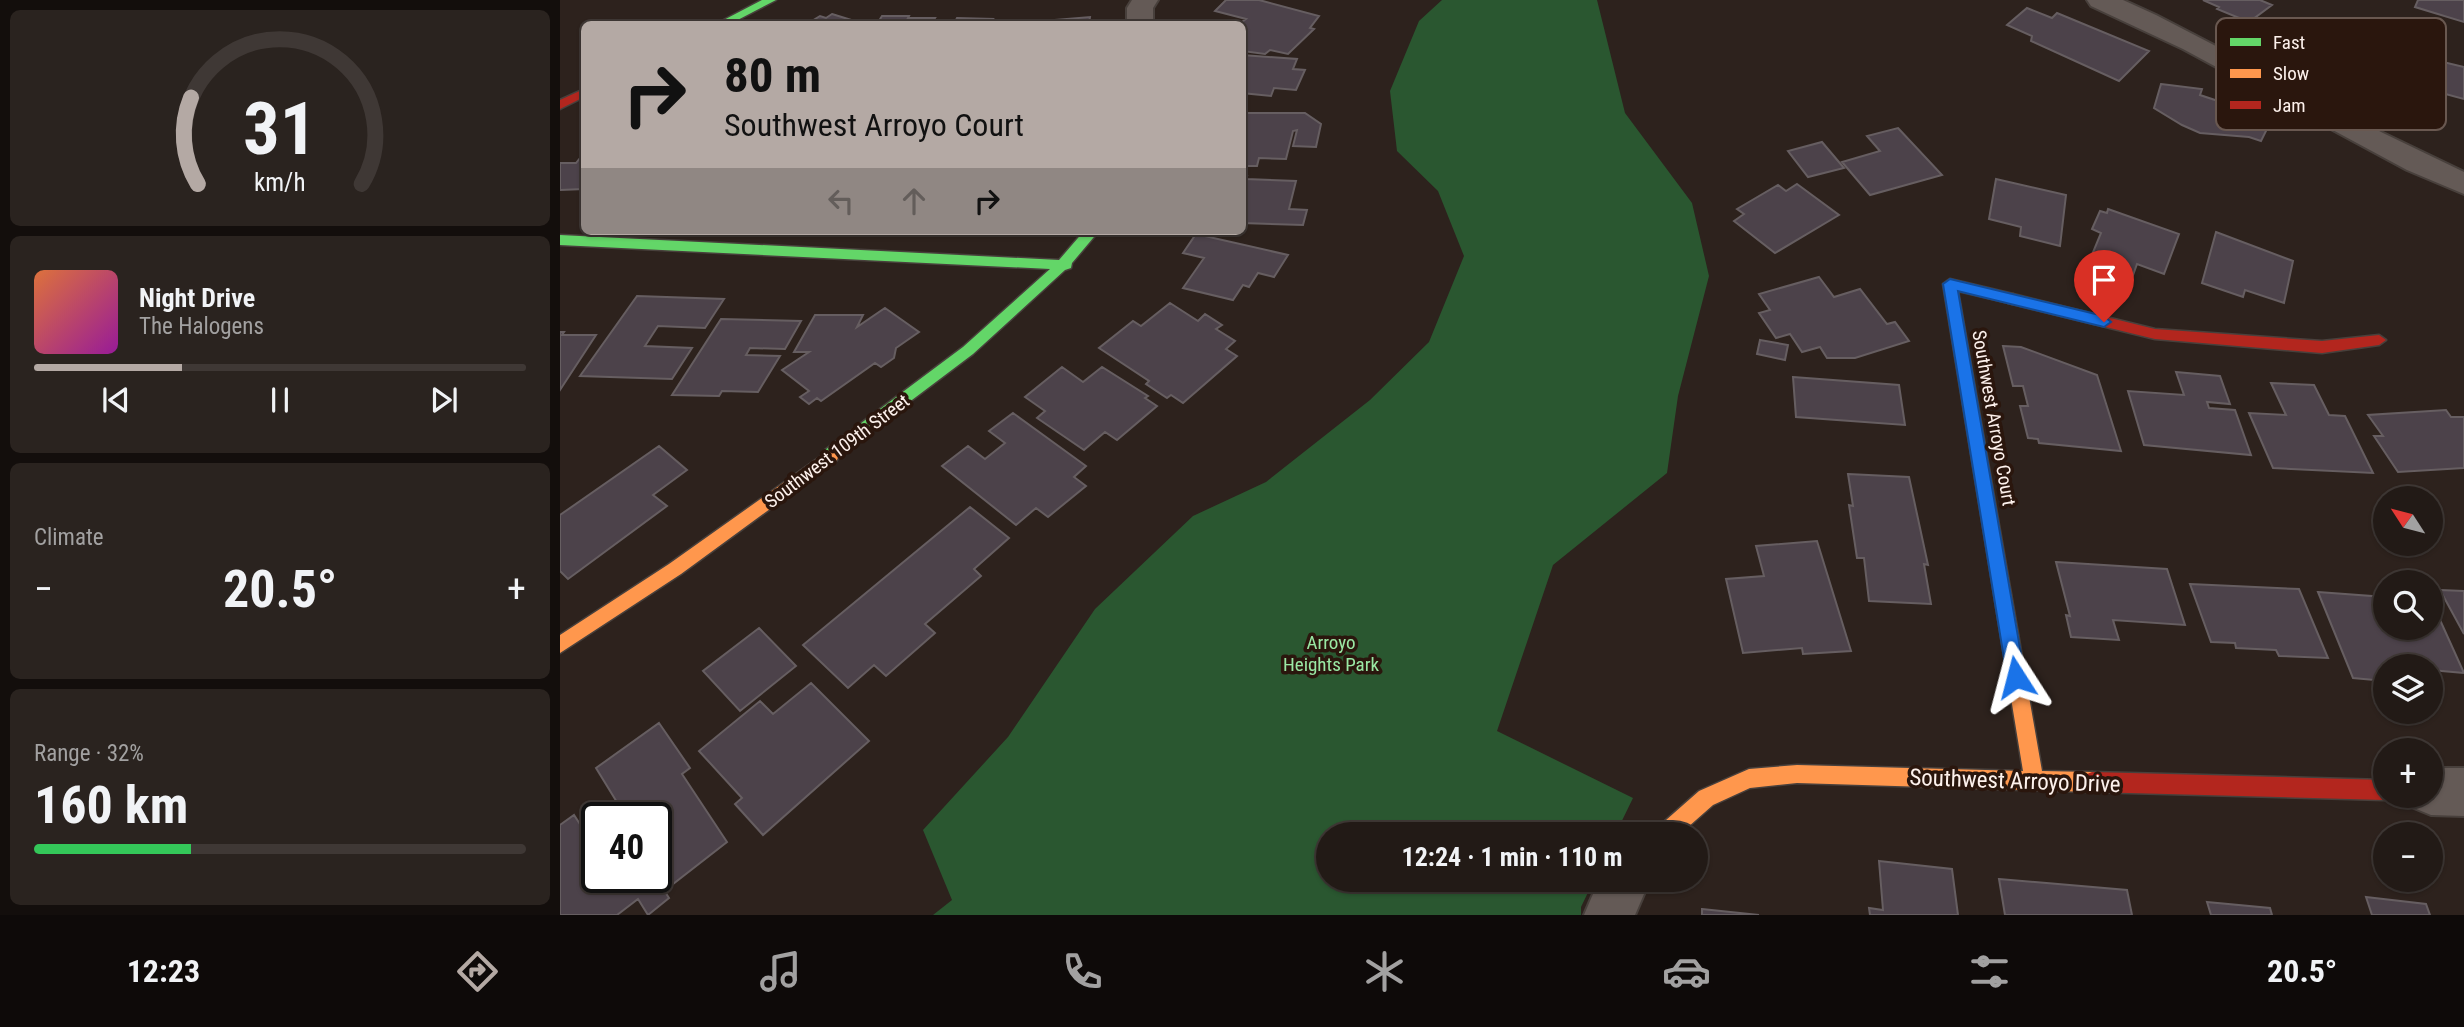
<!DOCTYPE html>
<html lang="en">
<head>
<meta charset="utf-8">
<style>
  :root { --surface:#221a16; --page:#2a231f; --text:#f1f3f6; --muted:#a2a1a1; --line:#3f3835; --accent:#b4a9a4 }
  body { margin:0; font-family:"Roboto Condensed",sans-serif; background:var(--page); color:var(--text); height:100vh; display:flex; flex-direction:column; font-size:26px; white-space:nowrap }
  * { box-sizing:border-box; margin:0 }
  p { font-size:23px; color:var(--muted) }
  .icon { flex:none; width:38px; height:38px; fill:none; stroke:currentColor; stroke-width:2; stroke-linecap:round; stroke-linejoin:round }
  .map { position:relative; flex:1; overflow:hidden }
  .sheet { display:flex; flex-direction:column; gap:10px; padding:10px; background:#130e0c; width:560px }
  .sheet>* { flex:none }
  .top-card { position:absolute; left:21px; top:21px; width:665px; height:214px; border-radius:10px; box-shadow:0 2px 5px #0004,0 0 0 2px var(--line); background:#b4a9a4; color:#111; overflow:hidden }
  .needle { width:46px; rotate:306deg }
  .buttons { position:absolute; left:1813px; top:486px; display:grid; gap:14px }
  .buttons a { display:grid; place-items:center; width:70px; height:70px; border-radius:50%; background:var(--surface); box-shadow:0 2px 5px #0004,0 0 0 2px var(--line); font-size:35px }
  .speed { position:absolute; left:21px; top:802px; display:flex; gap:14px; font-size:35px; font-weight:700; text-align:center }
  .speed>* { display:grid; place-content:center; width:91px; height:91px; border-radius:50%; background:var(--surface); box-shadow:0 2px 5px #0004,0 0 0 2px var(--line); line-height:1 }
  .speed .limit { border:4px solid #111; border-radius:10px; background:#fff; color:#111 }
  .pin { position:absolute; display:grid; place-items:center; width:60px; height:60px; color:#fff; margin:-72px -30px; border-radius:50% 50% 50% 0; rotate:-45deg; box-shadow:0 0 7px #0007 }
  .pin .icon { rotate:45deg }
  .me { position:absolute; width:77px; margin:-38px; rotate:351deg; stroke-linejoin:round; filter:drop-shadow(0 0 5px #0008) }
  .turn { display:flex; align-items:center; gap:24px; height:147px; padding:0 28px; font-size:32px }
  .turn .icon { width:91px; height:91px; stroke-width:2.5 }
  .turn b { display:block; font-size:49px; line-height:60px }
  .lanes { display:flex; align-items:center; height:66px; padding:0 28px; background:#0003; justify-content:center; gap:35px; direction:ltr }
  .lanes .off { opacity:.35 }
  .big { font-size:52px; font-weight:700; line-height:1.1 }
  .sheet .tile { flex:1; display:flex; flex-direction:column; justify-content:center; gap:10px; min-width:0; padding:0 24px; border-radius:10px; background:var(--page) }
  .sheet .dial { align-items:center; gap:0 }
  .dial svg { height:182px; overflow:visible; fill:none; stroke:var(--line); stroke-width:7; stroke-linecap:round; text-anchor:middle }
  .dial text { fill:var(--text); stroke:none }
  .song { display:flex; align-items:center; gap:21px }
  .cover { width:84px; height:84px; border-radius:10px; background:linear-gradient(135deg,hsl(20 70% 55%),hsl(300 70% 35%)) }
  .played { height:7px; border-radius:4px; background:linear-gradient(90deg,var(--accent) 30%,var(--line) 30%) }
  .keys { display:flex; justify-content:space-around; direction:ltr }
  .heat { display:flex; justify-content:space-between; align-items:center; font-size:38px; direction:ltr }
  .charge { height:10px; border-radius:5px; background:linear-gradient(90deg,#34c759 32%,var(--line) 0) }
  .trip { position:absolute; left:756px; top:822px; width:392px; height:70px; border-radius:35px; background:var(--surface); box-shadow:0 2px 5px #0004,0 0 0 2px var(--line); font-weight:700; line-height:70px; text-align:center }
  .menu { display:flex; height:112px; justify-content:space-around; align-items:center; background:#0e0a09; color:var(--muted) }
  .menu .icon { width:49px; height:49px }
  .menu .selected { color:var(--accent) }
  .menu b { font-size:32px; color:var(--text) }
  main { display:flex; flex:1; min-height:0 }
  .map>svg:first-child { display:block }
  .forest { fill:#2a5730 }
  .building { fill:#4c424a; stroke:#665e61; stroke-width:2 }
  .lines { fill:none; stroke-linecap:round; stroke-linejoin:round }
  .street-casing { stroke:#48403c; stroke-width:4 }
  .fast-casing { stroke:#48403c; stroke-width:3 }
  .slow-casing { stroke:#48403c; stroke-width:3 }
  .jam-casing { stroke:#48403c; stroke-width:3 }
  .street { fill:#645a56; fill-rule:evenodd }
  .fast { fill:#63d668; fill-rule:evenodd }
  .slow { fill:#ff974d; fill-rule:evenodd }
  .jam { fill:#b3261e; fill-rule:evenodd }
  .route { fill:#1a73e8; stroke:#114b97; stroke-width:2 }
  .labels { text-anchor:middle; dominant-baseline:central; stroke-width:7; stroke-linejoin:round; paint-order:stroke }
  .street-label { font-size:19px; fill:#fdf1ec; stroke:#2a160d }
  .park-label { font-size:19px; fill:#9ae8a4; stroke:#2a160d }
  .near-street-label { font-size:23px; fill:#fdf1ec; stroke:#2a160d }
  .key { fill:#2a160d; stroke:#695850; stroke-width:2 }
  .key-label { font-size:19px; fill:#fdf1ec }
</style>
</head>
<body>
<main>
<section class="sheet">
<div class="tile dial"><svg viewBox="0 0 100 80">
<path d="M14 69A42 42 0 1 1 86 69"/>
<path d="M14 69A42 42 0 0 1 11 31" stroke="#b4a9a4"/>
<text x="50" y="56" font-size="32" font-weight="700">31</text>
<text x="50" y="72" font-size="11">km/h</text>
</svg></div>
<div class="tile">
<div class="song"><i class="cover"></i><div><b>Night Drive</b><p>The Halogens</p></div></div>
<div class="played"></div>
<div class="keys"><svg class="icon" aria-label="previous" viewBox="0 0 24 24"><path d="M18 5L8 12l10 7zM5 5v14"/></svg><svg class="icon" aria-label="pause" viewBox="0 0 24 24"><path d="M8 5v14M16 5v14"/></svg><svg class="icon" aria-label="next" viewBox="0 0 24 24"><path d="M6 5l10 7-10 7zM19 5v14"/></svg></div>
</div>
<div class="tile"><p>Climate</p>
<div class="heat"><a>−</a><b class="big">20.5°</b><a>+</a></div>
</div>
<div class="tile"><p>Range · 32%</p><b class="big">160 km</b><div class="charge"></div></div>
</section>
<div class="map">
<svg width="1904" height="915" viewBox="0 0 1904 915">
  <rect width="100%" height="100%" fill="#2d221d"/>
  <path class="forest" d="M882,0H1037L1065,113L1132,203L1149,276L1118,396L1107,473L993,565L937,731L1073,798L1055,835H768V880H1034L1021,907V915H373L392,900L363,830L448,737L535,609L633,516L706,482L810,400L869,342L904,256L878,191L837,151L830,91L859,21Z"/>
  <path class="building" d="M666,0H699L759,16L750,28L754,29L728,54L710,50L705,54L682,51L684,29L682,24H679L686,19L655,11Z
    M1643,0H1700L1712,5L1689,22L1657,9L1659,7Z
    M1858,0H1904V22L1855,7Z
    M1467,8L1492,18L1497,13L1589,51L1559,81L1471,41L1472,36L1447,25Z
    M272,14L301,23L247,24L260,16L266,18Z
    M322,16H349L348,18H375L371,24H317Z
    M530,17L529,24H482L483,21Z
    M397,18L433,19L430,24H394Z
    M682,55L737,59L733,69L745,70L736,90L714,88L711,96L682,93Z
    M1854,55L1904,67V99L1867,89L1871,80L1847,70Z
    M1601,84L1642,89L1640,95L1664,103L1707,129L1701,141L1689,137L1640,133L1622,125L1594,108Z
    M684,113H745L761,124L756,147L733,146L737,130L733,131L726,159L699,158L697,166H682Z
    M1338,128L1382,175L1310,195L1282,162L1320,151L1307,136Z
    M1262,142L1284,168L1248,177L1228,151Z
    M24,153V189L0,190V163H16Z
    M682,176H687L686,179L736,181L729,209L747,210L743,225L682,223Z
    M1436,179L1506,195L1500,246L1460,236L1461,227L1429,219Z
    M1237,184L1279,215L1215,253L1174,221L1184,214L1177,209L1218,185L1226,191Z
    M1548,209L1619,234L1604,274L1577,264L1572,278L1529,262L1541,233L1532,229L1540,211L1547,213Z
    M1656,232L1733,261L1724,303L1685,290L1683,297L1642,283Z
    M636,234L728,255L714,277L698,273L689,287L683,285L673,300L623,288L644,258L623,253Z
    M1259,277L1274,297L1300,289L1327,324L1335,322L1349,341L1295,358H1267L1260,347L1242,352L1230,334L1216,338L1199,313L1210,310L1199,294Z
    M77,296L164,299L145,328L98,326L85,346L132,348L112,379L20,376Z
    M610,303L638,321L645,314L662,325L656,329L675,341L666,349L677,356L623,403L611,395L607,398L586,384L589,381L539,348L573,321L581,326Z
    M325,308L359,332L336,348L334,358L321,367L315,363L261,401L257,398L249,404L240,397L249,391L222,370L249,352H234L255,315H303L297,327Z
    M161,319L241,321L225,349L190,348L186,355L220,356L198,392L162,391L159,396L112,395Z
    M0,332H4L2,335H36L0,390Z
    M1200,340L1228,345L1225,360L1197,354Z
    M1443,346L1461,347L1537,375L1561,451L1479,443L1478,439L1468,438L1460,406H1468L1463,386H1453Z
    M502,367L523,382L542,367L588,396L585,398L597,406L557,440L545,432L524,450L477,418L485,411L465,397Z
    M1616,372L1660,376L1670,404L1647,402L1649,408L1675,410L1691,455L1584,445L1568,391L1624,395Z
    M1233,377L1339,385L1345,425L1236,417Z
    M1711,383L1754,385L1769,415L1785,416L1813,473L1713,468L1689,413L1726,415Z
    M1886,410L1891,417H1904V468L1838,472L1814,436H1823L1808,415Z
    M453,413L526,466L514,477L526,486L488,517L476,508L456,525L382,466L408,446L425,459L445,443L429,431Z
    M99,446L127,470L93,495L107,506L8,579L0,571V515Z
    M1288,474L1349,477L1368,565L1364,564L1371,604L1309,601L1304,558H1297L1289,505L1293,506Z
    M410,507L449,538L414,569L421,576L365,624L375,633L326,676L314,665L288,688L243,645Z
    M1257,541L1291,651L1243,654L1242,648L1183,653L1166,579L1204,576L1196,546Z
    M1496,562L1607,569L1625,625L1553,620L1559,640L1511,637L1506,615L1510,616Z
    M1630,584L1739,589L1768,658L1719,656L1716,650L1676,648L1675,643L1651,642Z
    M1880,590L1904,591V634Z
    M1758,592L1825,597V628H1871V600L1904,673L1871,670V667H1825V681L1793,678Z
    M199,628L236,666L180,711L143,671Z
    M251,683L309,741L203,835L175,804L182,798L139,751L200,701L213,714Z
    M99,723L130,768L122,774L167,842L113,884L108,877L100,884L109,898L88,915L78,899L57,915H0V825L14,815L29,838L37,832V877H96V817H57L63,812L36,768Z
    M1319,861L1392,869L1398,915H1310L1309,908L1323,910Z
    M1439,879L1567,890L1572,915H1445Z
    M1806,897L1866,904L1870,915H1812Z
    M1647,902L1710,908L1712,915H1651Z
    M1142,909L1199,915H1142Z"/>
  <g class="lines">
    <defs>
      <path id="street" d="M572,0H598L593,8V24H567V8Z
        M1527,0H1563L1596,15L1823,133L1904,172V194L1847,170L1623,49L1531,6Z
        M1871,768H1904V816L1871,815L1854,808L1850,796H1871Z
        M1039,880H1090L1075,915H1024Z"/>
      <path id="fast" d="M202,0H216L170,24H156Z
        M524,231H539L512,263L511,268L505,270L413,354L271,461L265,460L263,455L265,450L403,347L490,269L0,245V235L499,260Z"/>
      <path id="slow" d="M1390,279L1453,294L1460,299L1453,304L1398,291L1482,771L1532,772L1539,775L1542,782L1539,789L1532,792L1237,783L1190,788L1153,805L1119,835H1094L1097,828L1139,791L1189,769L1237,765L1463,771L1383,284Z
        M271,449L277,450L279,455L277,460L121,574L0,653V635L109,564Z"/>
      <path id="jam" d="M24,89V97L0,109V100Z
        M1453,294L1595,329L1762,341L1819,335L1826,340L1819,345L1762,353L1595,339L1448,303L1446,299L1448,295Z
        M1532,772L1825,780V796H1832L1825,800L1532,792L1525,789L1522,782L1525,775Z"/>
    </defs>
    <use href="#street" class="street-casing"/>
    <use href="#fast" class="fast-casing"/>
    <use href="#slow" class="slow-casing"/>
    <use href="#jam" class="jam-casing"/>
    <use href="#street" class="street"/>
    <use href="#fast" class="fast"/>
    <use href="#slow" class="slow"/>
    <use href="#jam" class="jam"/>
  </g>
  <path class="route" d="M1390,279L1544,316L1551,322L1544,327L1398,291L1465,677L1462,684L1456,686L1450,684L1447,677L1383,284Z"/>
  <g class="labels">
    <g class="street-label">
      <text transform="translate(1434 418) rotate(80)">Southwest Arroyo Court</text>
      <text transform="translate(277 451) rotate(-37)">Southwest 109th Street</text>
    </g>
    <g class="park-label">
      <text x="771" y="642">Arroyo<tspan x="771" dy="22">Heights Park</tspan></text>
    </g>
    <g class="near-street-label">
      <text transform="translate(1455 781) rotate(2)">Southwest Arroyo Drive</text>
    </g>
  </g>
  <rect x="1656" y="18" width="230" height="112" rx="10" class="key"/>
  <rect x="1670" y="38" width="31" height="8" fill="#63d668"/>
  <rect x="1670" y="69" width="31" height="9" fill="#ff974d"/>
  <rect x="1670" y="101" width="31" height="8" fill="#b3261e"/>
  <g class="key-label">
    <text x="1713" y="49">Fast</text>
    <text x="1713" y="80">Slow</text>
    <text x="1713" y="112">Jam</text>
  </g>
</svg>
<div class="buttons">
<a><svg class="needle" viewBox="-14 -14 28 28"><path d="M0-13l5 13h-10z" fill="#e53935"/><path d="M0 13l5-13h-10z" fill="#a2a1a1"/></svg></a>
<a><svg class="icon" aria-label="search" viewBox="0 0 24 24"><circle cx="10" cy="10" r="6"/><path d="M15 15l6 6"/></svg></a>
<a><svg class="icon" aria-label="layers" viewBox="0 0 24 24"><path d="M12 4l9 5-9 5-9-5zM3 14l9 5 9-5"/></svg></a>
<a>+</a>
<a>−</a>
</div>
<div class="speed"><div class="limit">40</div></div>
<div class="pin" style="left:1544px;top:322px;background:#d93025"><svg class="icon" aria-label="arrive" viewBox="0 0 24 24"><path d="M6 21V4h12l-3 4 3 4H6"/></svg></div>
<svg class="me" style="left:1456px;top:677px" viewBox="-20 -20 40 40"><path d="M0-17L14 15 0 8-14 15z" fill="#1a73e8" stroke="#fff" stroke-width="4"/></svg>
<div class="trip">12:24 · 1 min · 110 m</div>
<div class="top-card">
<div class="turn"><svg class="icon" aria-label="right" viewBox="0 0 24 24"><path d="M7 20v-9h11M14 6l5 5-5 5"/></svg><div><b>80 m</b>Southwest Arroyo Court</div></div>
<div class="lanes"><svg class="icon off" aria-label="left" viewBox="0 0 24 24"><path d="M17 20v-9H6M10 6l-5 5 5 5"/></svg><svg class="icon off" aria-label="ahead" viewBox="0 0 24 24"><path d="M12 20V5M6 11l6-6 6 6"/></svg><svg class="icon" aria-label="right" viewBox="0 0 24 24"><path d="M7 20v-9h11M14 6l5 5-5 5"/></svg></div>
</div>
</div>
</main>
<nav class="menu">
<b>12:23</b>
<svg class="icon selected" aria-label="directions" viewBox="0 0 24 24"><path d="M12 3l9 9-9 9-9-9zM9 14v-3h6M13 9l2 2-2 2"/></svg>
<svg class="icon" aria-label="music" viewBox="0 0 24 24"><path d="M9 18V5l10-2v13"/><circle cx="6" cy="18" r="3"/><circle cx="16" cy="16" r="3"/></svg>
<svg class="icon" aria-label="phone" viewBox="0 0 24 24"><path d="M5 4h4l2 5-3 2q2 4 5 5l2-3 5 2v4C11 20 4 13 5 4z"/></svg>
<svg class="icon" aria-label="climate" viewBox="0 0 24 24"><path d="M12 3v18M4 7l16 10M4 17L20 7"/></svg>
<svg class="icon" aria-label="car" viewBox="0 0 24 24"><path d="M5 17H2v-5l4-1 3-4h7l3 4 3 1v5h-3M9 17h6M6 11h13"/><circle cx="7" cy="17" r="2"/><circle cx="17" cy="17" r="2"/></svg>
<svg class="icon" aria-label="filters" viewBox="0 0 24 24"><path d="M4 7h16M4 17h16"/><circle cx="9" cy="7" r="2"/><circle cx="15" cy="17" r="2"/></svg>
<b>20.5°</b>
</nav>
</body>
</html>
